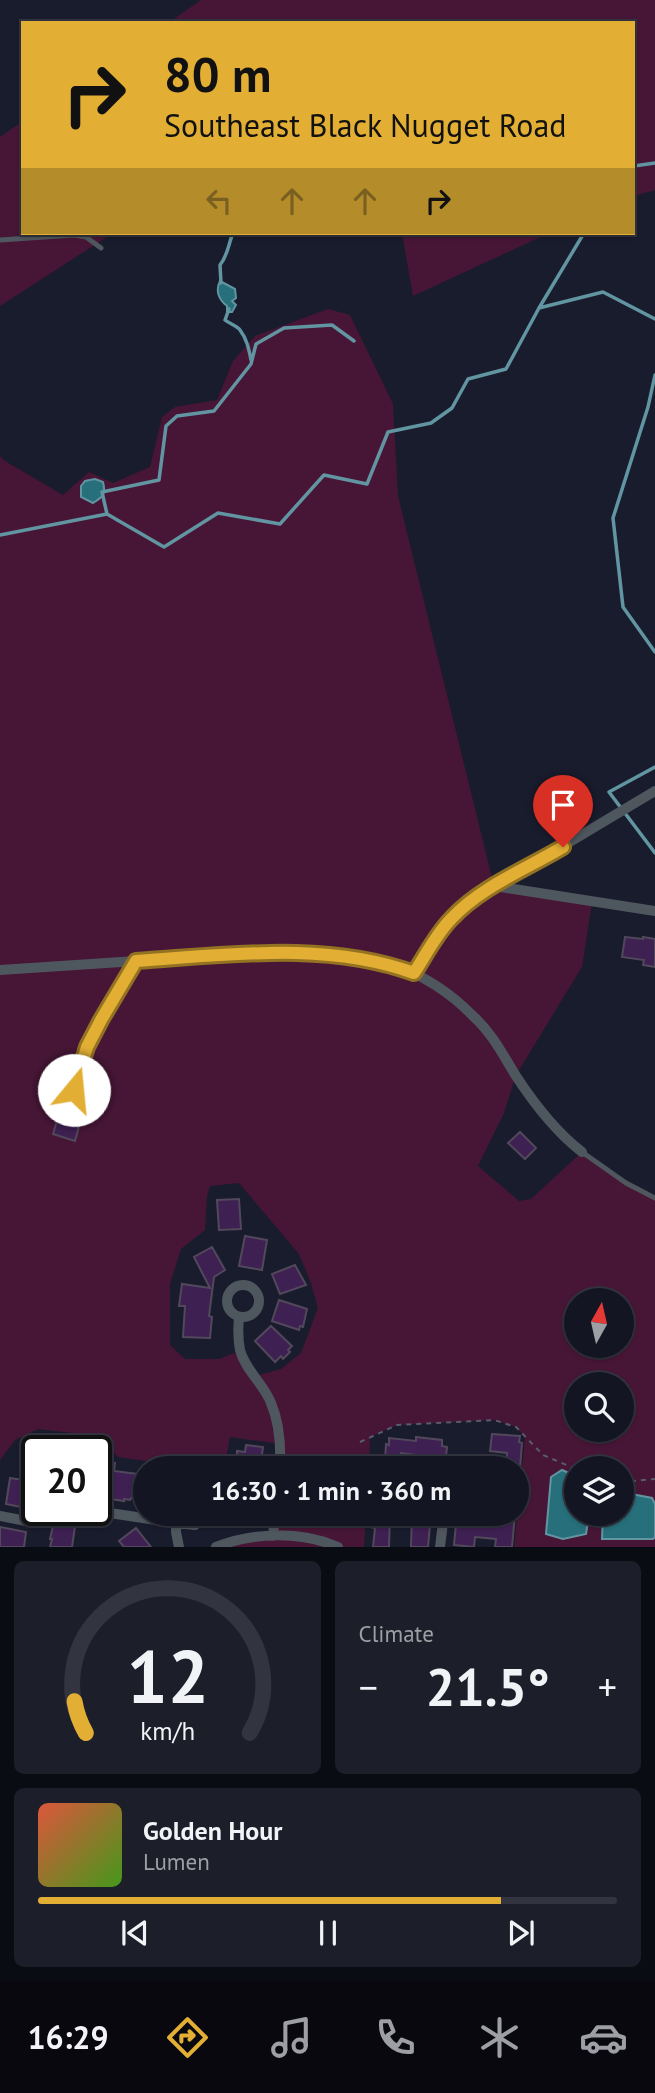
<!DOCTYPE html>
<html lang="en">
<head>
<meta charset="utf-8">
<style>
  :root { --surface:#131522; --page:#1c1e2a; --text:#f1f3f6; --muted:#9d9fa5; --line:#323440; --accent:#e2af34 }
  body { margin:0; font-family:"PT Sans",sans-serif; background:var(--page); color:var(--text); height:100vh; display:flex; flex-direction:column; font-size:26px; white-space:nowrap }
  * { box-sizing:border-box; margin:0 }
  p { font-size:23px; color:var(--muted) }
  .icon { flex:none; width:38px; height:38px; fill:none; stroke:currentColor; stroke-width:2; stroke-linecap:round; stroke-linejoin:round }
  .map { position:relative; height:1547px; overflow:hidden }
  .side { display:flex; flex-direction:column; gap:14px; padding:14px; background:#0a0c13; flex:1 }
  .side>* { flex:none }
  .guide { position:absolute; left:21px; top:21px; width:614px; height:214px; border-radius:0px; box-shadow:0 2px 5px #0004,0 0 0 2px var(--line); background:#e2af34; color:#111; overflow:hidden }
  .needle { width:46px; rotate:8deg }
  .buttons { position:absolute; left:564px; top:1288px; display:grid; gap:14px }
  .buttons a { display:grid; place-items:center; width:70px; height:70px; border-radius:50%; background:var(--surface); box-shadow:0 2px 5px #0004,0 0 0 2px var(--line); font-size:35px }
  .speed { position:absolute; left:21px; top:1435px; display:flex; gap:14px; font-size:35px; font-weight:700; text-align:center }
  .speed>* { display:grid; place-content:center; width:91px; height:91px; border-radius:50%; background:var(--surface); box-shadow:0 2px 5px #0004,0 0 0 2px var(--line); line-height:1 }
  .speed .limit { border:4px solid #111; border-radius:10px; background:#fff; color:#111 }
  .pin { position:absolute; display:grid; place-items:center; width:60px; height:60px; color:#fff; margin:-72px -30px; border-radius:50% 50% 50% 0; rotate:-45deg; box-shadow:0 0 7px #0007 }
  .pin .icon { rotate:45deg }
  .me { position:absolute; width:77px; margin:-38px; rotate:17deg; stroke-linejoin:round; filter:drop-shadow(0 0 5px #0008) }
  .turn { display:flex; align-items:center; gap:24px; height:147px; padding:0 28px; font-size:32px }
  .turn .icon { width:91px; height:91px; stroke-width:2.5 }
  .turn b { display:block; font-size:49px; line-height:60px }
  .lanes { display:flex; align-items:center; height:66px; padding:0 28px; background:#0003; justify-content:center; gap:35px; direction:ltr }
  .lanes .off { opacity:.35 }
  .big { font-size:52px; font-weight:600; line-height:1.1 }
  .side .card { flex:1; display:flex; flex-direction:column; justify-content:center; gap:10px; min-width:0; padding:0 24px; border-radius:10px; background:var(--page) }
  .side .dial { align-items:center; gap:0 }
  .dial svg { height:182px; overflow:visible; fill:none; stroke:var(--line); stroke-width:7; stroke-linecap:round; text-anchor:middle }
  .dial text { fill:var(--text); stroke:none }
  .song { display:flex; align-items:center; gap:21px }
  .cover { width:84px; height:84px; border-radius:10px; background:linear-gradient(135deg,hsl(10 70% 55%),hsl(100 70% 35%)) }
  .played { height:7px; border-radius:4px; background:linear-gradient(90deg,var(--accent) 80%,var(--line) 80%) }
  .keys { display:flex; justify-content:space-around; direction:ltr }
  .heat { display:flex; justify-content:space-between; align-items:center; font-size:38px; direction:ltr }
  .side .tiles { flex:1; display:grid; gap:14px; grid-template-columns:1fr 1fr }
  .card:last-child { grid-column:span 2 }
  .trip { position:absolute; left:133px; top:1456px; width:396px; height:70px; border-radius:35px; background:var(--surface); box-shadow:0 2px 5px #0004,0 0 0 2px var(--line); font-weight:600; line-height:70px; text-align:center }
  .tabs { display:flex; height:112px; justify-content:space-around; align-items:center; background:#08080e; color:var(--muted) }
  .tabs .icon { width:49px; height:49px }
  .tabs .selected { color:var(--accent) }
  .tabs b { font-size:32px; color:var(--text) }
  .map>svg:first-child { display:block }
  .green { fill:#471636; fill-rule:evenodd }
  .water { fill:#266f7b; stroke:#6195a1; stroke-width:2 }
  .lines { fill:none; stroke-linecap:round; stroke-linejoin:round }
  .stream { stroke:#6195a1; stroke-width:3.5 }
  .building { fill:#3e2052; stroke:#52485b; stroke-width:2 }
  .path { stroke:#595c6b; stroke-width:2; stroke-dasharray:5 5; stroke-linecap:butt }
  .service { stroke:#4f575e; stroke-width:5 }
  .minor { stroke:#4f575e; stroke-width:10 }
  .route-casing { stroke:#937222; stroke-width:18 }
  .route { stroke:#e2af34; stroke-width:12 }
</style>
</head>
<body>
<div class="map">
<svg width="655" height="1547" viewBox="0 0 655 1547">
  <rect width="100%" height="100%" fill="#191c2d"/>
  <path class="green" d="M201,0H655V190L634,196V23H168Z
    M23,121V233H113L0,306V137Z
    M402,233H549L413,296Z
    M328,309L350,315L393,404L398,496L494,886L592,902L582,967L516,1075L504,1113L478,1166L519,1201L531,1199L582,1152L626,1183L655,1198V1547H514L525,1437L516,1427L494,1420L397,1425L370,1437L369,1468H279L280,1444L230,1437L224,1468H197L118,1457L114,1453L99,1451L83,1434L38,1429L15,1440L0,1460V456L5,461L63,495L89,472L113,483L150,467L162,417L175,407L217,400L233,361L255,336ZM239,1183L299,1254L311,1283L318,1308L301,1353L281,1369L255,1376L240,1351L219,1359H185L170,1345V1284L181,1249L205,1230L207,1196L210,1186ZM576,1300H621V1346H576ZM576,1384H621V1430H576ZM576,1468H621V1514H576Z
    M275,1514H366L364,1547H216L272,1536Z"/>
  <path class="water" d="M220,281L235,289L236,298L232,301L236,305L232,312H227V306C219,300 215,291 220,281Z
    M95,479L103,482C106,494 103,497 93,503L81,497V486L85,481Z
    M562,1470L576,1476V1514H589V1515L586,1534L563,1539L546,1534L551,1477Z
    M621,1492L652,1498L655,1504V1537L653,1539H602L603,1514H621Z"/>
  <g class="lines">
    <path class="stream" d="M634,166L655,163
      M221,283L220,265C228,255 228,245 233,233
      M539,308L603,292L655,319
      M229,309L225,320C230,324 237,326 240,330C247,339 249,350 251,360
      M655,375L648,407L613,518L623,607L655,652
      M107,514L102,492L159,480L166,426L177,416L214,411L251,364L256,344L284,328L332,325L354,341
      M0,535L107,514L164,547L218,513L280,524L324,475L367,484L388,432L431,423L452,408L468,379L506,369L539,308L584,233
      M655,767L609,792L655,853"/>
  </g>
  <path class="building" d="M625,937L643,939V937L655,939V967L643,965L644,960L622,957Z
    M71,1104L84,1108L75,1141L53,1134L58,1117L66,1119Z
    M520,1132L536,1148L525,1159L508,1143Z
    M239,1199L241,1229L219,1230L217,1200Z
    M245,1236L267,1240L262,1270L239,1266Z
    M212,1247L225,1270L214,1277L209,1316L212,1317L210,1338L183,1337L185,1306H179L182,1284L210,1288L194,1257Z
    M295,1265L306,1285L280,1294L272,1274Z
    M279,1300L307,1309L303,1327L300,1326L299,1330L272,1321Z
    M271,1326L292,1346L288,1350L290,1352L283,1359L281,1356L275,1362L255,1341Z
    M492,1434L520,1436L519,1442L522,1443L520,1468H506L507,1453L490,1451Z
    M416,1437L442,1440V1446L447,1447L446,1456H443L442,1464L425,1462L426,1456L401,1453L400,1463L385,1461L386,1444L389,1445V1438L416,1441Z
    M246,1445L263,1447L260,1468H234V1466H231L232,1457H237V1451L245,1452Z
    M104,1461L115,1463L114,1471L145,1475V1500L131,1498L130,1500L124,1499V1501L96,1497L99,1465H103Z
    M10,1478L30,1481L26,1508L6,1504Z
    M372,1514H390L389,1547H373L375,1528L370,1527Z
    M412,1514H431L428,1547H411Z
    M462,1514H515L512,1547H495L496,1539L475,1537L474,1547L454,1545L456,1524H459V1520H461Z
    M55,1517L76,1520L72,1547H50L52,1539H50Z
    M0,1527L26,1532L24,1547H0Z
    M136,1528L151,1547H124L119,1541Z"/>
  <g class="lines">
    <path class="path" d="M360,1442L397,1425L494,1420L516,1427L543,1455L576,1469
      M621,1482L655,1479"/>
    <path class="service" d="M0,240L74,235L86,237L101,248
      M73,1090C88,1039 109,1006 137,961
      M582,1152L626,1183L655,1198"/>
    <path class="minor" d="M494,886L655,911
      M0,970C66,966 131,961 197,957C261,954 330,947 393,965C422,974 452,994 473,1016C492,1033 503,1055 516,1076C535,1105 556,1132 582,1152
      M414,973C432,945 446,923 471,901L655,791
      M227 1301a16 16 0 1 1 32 0a16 16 0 1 1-32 0Z
      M239,1317C238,1328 238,1340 240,1350C245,1370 264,1384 271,1403C280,1424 281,1446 280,1468
      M103,1512L176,1523V1532L179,1547
      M0,1516L36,1523
      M176,1523L195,1525
      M273,1536L275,1514
      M216,1547C253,1532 301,1531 338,1547
      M440,1547L444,1514"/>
  </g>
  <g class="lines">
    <defs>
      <path id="route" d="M74,1090L87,1047L101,1020L136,961C228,955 326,941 414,973C426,955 436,934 452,918C481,887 526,869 563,847"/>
    </defs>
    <use href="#route" class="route-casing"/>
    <use href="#route" class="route"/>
  </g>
</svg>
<div class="buttons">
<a><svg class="needle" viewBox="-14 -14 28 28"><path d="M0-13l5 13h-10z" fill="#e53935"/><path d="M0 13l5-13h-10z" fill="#9d9fa5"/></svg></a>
<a><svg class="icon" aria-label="search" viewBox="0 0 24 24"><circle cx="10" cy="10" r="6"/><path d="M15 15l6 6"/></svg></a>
<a><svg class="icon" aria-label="layers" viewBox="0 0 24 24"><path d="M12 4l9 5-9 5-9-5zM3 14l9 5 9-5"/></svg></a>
</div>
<div class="speed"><div class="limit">20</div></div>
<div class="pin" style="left:563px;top:847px;background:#d93025"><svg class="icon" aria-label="arrive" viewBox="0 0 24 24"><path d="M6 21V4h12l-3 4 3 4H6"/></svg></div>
<svg class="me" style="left:74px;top:1090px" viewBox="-20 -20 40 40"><circle r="19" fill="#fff"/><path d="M0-13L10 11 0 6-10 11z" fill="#e2af34"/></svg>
<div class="trip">16:30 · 1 min · 360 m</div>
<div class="guide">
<div class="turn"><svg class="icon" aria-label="right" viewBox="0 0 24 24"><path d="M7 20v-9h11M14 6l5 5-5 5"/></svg><div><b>80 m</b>Southeast Black Nugget Road</div></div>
<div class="lanes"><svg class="icon off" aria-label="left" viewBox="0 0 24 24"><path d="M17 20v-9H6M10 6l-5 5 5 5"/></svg><svg class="icon off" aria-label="ahead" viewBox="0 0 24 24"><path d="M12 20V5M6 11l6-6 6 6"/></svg><svg class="icon off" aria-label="ahead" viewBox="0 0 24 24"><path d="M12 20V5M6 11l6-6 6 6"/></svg><svg class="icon" aria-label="right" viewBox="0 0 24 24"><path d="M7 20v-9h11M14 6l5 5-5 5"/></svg></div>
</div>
</div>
<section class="side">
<div class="tiles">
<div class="card dial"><svg viewBox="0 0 100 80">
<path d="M14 69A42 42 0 1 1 86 69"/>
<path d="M14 69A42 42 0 0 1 9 55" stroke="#e2af34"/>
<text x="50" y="56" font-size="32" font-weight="700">12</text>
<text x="50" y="72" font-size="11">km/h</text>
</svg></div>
<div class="card"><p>Climate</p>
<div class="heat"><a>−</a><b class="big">21.5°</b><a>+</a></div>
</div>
<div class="card">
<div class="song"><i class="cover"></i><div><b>Golden Hour</b><p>Lumen</p></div></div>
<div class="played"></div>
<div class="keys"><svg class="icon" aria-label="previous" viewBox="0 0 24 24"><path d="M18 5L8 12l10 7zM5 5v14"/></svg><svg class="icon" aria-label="pause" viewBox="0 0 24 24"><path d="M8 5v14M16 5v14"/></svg><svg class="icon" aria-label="next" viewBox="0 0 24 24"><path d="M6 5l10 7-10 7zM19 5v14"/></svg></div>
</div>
</div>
</section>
<nav class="tabs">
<b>16:29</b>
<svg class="icon selected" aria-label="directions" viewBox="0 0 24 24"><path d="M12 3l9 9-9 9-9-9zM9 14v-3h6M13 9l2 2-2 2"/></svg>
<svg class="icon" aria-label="music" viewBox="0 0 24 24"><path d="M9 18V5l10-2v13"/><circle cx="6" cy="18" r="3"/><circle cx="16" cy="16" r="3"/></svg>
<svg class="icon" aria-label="phone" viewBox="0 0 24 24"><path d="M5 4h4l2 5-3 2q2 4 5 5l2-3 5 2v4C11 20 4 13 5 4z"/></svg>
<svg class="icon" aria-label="climate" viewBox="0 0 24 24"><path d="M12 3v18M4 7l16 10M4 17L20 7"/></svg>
<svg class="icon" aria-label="car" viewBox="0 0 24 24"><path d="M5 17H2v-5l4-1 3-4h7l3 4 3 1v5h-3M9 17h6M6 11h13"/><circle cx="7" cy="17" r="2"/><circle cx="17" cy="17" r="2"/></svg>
</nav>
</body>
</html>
